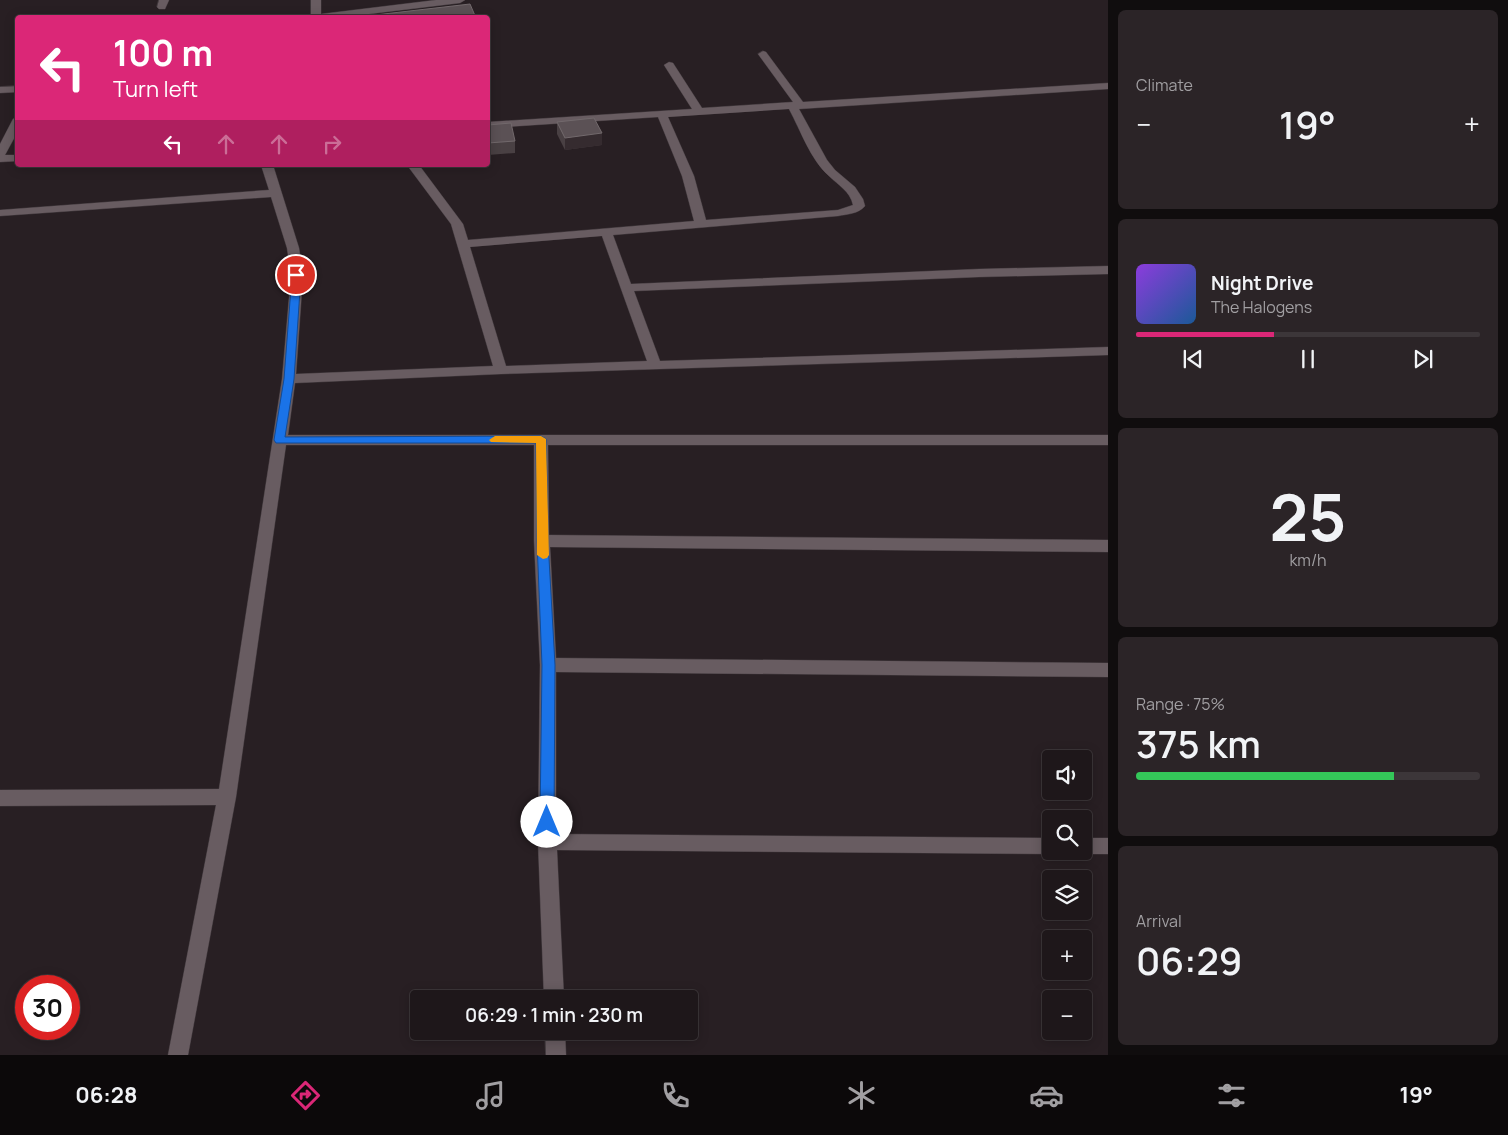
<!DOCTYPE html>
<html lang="en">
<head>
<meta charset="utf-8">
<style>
  :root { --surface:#1e171a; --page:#2b2427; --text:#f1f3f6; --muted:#a19fa2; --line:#3c3639; --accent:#db2777 }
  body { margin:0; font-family:Manrope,sans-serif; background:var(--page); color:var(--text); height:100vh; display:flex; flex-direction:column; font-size:19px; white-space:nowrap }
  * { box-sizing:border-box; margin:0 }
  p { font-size:16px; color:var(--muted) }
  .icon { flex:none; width:28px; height:28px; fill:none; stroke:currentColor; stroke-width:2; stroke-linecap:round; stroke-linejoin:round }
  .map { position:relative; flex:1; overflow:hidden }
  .sheet { display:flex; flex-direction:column; gap:10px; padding:10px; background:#100d0e; width:400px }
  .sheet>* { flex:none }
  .guide { position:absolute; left:15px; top:15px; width:475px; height:152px; border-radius:5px; box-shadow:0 2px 12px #0003,0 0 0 1px var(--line); background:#db2777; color:#fff; overflow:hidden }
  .buttons { position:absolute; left:1042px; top:750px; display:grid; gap:10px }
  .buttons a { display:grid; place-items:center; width:50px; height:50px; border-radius:5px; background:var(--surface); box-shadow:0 2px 12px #0003,0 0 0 1px var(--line); font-size:25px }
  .speed { position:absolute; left:15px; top:975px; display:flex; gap:10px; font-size:25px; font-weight:700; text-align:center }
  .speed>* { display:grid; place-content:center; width:65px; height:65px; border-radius:50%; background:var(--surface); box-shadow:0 2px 12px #0003,0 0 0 1px var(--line); line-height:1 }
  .speed .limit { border:8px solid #d22; background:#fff; color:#111 }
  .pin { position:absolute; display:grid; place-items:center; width:42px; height:42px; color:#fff; margin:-21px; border:2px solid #fff; border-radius:50%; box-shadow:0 1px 5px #0007 }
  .me { position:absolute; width:55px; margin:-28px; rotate:0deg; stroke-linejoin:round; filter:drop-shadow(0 0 4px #0008) }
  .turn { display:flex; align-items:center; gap:18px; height:105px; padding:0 15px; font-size:22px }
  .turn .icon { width:65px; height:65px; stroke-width:2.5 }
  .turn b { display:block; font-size:35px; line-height:42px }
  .lanes { display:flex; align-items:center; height:48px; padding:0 15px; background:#0003; justify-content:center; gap:25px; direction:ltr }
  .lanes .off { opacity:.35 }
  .big { font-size:38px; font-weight:600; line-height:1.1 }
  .sheet .widget { flex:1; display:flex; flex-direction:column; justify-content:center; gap:8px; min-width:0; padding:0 18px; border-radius:8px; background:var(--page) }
  .sheet .dial { align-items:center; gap:0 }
  .dial b { font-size:65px; line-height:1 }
  .song { display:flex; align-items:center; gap:15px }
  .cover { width:60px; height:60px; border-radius:8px; background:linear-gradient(135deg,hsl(270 70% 55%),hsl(210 70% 35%)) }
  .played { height:5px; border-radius:2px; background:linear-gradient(90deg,var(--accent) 40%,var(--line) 40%) }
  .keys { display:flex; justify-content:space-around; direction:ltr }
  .heat { display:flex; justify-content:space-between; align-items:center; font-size:28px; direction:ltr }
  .charge { height:8px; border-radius:4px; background:linear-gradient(90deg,#34c759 75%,var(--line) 0) }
  .trip { position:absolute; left:410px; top:990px; width:288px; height:50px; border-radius:5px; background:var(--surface); box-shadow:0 2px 12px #0003,0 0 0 1px var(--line); font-weight:600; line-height:50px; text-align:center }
  .dock { display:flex; height:80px; justify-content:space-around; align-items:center; background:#0c090a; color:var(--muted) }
  .dock .icon { width:35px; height:35px }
  .dock .on { color:var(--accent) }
  .dock b { font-size:22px; color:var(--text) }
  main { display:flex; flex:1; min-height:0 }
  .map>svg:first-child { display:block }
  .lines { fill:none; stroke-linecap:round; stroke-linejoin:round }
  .service-casing { stroke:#41393d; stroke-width:1 }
  .minor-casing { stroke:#41393d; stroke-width:1 }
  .service { fill:#685c61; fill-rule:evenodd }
  .minor { fill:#685c61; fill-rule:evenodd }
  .wall { fill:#494043 }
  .shaded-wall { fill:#352b2f }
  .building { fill:#5b5155; stroke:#72696c }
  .route { fill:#1a73e8; stroke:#114b97 }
  .slow { fill:#f59e0b }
</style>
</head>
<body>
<main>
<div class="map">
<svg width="1108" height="1055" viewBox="0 0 1108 1055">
  <rect width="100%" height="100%" fill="#281f23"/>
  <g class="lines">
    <defs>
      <path id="service" d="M159,0H169L165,9H159L157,7Z"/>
      <path id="minor" d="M311,0H321V14L436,0H465L460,3L336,18H311Z
        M763,51L766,52L803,102L1108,83V89L799,109L827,160L835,170L855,187L863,199L865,206C858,214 848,214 838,216L613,235L631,284L979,269L1108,266V274L979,277L634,291L660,361L1108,347V355L501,374L295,383L288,435H1108V445H548L549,535L1108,540V552L550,547L556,658L1108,663V677L556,672V834L1051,838V851L1058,852L1051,854L557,850L564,999H544L538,842L540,665L534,541V445H286L236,797L188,1055H168L216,805L0,806V790L219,789L282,379L291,275L287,248L271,197L0,216V210L269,190L261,165H273L299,248L303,275L296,374L493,366L451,224L407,165H419L463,224L468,240L694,221L682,176L658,117L488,128V122L692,109L664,65L669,62L673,63L702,108L793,102L758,54ZM789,109C801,131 810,159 829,176C838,185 850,191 853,205L838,210L706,220L694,176L668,117ZM602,236L647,361L506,366L470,247Z
        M18,86V92L0,93V87Z
        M18,116V131L5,155H18V161L0,162V144L13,119Z
        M1084,838H1108V854H1084L1077,852L1084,851Z
        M545,1031H565L566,1055H546Z"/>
    </defs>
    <use href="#service" class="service-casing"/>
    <use href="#minor" class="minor-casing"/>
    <use href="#service" class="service"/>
    <use href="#minor" class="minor"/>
  </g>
  <path class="wall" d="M557,122L602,145L565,150L557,134Z
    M488,125L515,141V153L488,155Z"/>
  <path class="shaded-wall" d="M602,133V145L565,150V138Z"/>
  <path class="building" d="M470,4L476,18H349Z
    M594,118L602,133L565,138L557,122Z
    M511,123L515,141L488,143V125Z"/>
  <path class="route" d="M296,272L301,275L294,379L285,437L541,436L546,439L548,541L555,665L554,822L552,826L547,828L542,826L540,822L542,665L537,541L536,443H276L274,440L284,379L292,275Z"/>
  <path class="slow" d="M495,436H541L546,439L549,555L547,558L543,559L537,555L536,443L491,442L489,440Z"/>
</svg>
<div class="buttons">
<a><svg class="icon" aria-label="sound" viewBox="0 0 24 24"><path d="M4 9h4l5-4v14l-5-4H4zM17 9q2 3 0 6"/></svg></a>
<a><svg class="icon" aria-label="search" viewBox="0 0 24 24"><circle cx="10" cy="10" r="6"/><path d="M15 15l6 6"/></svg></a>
<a><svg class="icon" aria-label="layers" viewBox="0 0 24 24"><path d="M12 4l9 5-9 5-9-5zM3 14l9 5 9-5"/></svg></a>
<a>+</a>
<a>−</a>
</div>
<div class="speed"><div class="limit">30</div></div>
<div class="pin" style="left:296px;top:275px;background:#d93025"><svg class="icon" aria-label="arrive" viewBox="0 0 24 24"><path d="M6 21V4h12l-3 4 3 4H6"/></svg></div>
<svg class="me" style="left:547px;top:822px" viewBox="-20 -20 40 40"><circle r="19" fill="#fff"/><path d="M0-13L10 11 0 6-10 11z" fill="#1a73e8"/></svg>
<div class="trip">06:29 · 1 min · 230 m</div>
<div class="guide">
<div class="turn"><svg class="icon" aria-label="left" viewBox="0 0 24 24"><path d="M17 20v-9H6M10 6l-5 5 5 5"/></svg><div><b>100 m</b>Turn left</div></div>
<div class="lanes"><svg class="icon" aria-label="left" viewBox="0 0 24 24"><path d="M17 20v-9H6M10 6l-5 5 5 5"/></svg><svg class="icon off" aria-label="ahead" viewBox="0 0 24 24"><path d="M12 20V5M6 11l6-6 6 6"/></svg><svg class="icon off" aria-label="ahead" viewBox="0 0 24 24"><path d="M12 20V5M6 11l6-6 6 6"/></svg><svg class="icon off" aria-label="right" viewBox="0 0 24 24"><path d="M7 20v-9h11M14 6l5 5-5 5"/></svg></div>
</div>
</div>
<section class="sheet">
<div class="widget"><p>Climate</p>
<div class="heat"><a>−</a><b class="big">19°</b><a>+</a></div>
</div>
<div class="widget">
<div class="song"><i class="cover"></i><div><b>Night Drive</b><p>The Halogens</p></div></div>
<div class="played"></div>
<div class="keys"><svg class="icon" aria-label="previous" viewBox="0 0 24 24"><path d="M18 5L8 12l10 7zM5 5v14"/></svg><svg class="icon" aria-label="pause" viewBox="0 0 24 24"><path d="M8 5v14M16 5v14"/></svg><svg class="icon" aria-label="next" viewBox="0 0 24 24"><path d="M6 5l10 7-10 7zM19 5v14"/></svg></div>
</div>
<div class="widget dial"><b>25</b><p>km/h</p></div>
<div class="widget"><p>Range · 75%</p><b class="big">375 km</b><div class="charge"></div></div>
<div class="widget"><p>Arrival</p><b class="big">06:29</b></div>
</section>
</main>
<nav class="dock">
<b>06:28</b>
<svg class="icon on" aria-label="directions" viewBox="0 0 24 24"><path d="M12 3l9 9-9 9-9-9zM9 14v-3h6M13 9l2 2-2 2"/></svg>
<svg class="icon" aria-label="music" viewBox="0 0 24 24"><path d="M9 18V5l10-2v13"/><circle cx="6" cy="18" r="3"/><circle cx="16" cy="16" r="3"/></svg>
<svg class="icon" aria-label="phone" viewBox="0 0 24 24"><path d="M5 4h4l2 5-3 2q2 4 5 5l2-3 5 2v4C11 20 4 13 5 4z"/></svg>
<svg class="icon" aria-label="climate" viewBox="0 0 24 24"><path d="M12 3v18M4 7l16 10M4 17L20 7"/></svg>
<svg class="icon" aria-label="car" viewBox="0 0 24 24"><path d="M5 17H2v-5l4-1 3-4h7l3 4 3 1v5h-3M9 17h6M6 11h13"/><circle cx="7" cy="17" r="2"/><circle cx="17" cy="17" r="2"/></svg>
<svg class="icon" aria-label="filters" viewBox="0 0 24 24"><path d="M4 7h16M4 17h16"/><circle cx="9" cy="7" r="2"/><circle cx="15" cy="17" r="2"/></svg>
<b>19°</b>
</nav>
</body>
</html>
